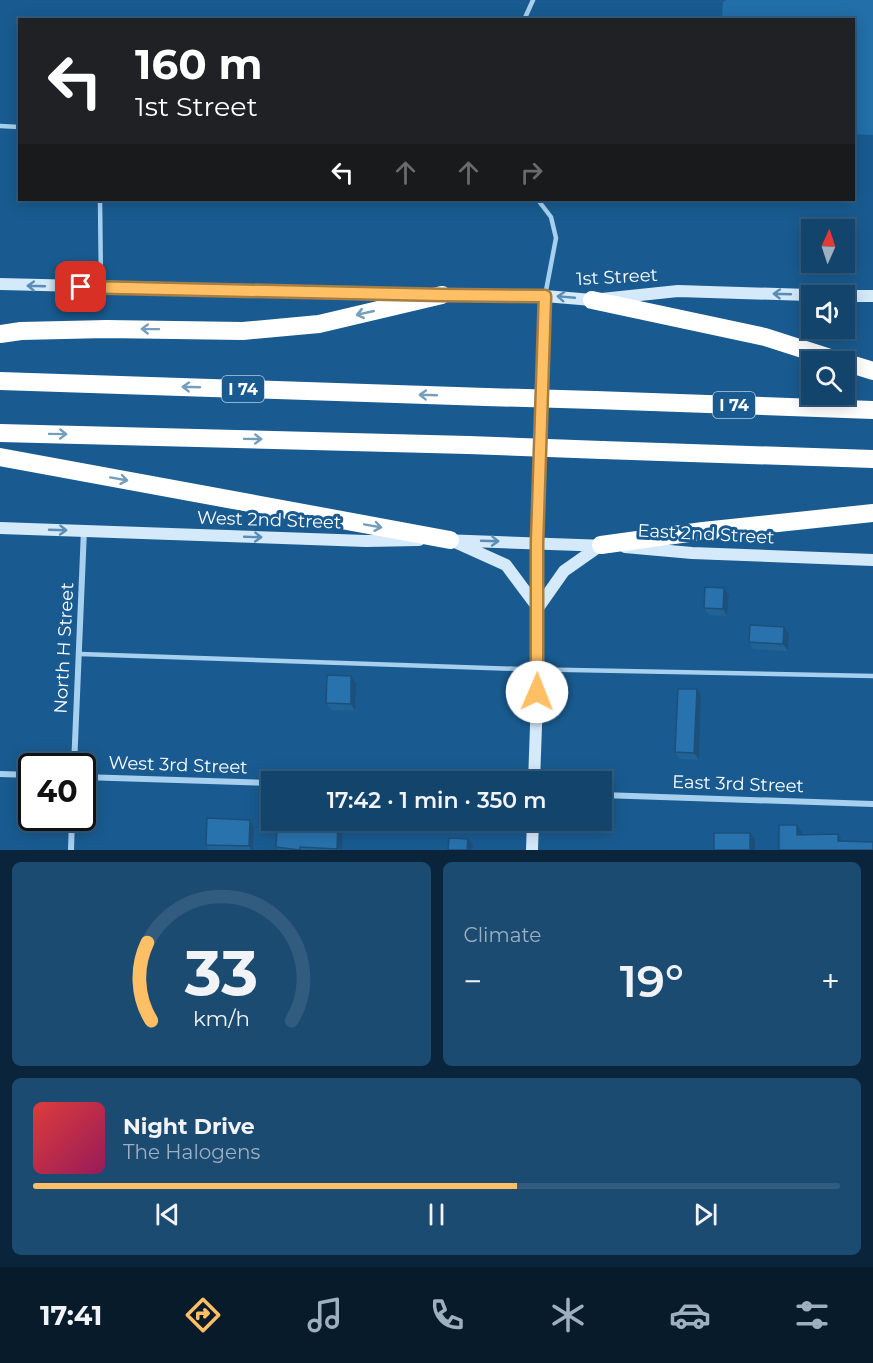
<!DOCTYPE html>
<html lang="en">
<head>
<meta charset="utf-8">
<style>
  :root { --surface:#13446c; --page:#1c4b72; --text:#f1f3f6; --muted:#9db0c2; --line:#325c7f; --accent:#ffc065 }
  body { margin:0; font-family:Montserrat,sans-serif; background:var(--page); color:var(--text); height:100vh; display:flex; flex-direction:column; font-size:22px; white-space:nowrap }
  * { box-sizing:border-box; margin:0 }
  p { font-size:20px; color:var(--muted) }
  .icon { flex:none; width:33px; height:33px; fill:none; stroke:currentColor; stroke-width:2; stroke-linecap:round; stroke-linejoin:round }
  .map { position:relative; height:850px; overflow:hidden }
  .drawer { display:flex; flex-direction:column; gap:12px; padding:12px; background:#0a253b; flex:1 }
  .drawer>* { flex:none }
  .top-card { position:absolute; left:18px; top:18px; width:837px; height:183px; border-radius:0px; box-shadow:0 3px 15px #0003,0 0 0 2px var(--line); background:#202124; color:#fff; overflow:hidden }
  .needle { width:39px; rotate:3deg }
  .controls { position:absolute; left:801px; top:219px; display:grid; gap:12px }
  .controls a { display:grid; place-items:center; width:54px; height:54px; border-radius:0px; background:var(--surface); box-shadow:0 3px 15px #0003,0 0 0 2px var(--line); font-size:30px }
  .speed { position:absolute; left:18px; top:753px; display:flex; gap:12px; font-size:30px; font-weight:700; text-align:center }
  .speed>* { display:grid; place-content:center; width:78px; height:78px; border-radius:50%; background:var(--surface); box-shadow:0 3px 15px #0003,0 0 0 2px var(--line); line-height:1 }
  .speed .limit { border:3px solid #111; border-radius:9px; background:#fff; color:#111 }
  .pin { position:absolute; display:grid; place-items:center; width:51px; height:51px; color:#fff; margin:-26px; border-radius:12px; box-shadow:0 3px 9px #0006 }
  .me { position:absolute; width:66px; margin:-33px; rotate:1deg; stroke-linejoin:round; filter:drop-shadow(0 0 4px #0008) }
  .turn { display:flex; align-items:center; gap:21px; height:126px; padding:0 18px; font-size:27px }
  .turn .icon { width:78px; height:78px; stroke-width:2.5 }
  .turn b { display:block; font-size:42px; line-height:51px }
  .lanes { display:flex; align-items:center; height:57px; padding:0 18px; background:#0003; justify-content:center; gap:30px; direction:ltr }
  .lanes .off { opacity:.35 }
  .big { font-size:45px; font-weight:600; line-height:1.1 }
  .drawer .tile { flex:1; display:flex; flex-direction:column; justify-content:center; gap:9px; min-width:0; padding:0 21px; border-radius:9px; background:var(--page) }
  .drawer .dial { align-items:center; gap:0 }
  .dial svg { height:156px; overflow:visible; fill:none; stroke:var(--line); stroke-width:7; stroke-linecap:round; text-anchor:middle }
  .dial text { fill:var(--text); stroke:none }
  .song { display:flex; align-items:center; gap:18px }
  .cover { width:72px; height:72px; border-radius:9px; background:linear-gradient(135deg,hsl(0 70% 55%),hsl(330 70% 35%)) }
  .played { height:6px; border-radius:3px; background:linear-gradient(90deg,var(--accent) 60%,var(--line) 60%) }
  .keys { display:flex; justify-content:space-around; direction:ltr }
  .heat { display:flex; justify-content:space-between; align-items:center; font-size:33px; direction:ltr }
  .drawer .tiles { flex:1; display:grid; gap:12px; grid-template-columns:1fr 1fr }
  .tile:last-child { grid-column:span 2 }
  .trip { position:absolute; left:261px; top:771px; width:351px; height:60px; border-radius:0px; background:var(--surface); box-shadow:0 3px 15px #0003,0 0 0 2px var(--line); font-weight:600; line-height:60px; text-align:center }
  .tab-bar { display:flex; height:96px; justify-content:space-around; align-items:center; background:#081b2b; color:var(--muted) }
  .tab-bar .icon { width:42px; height:42px }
  .tab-bar .active { color:var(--accent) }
  .tab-bar b { font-size:27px; color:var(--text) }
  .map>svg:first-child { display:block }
  .green { fill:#226fa9 }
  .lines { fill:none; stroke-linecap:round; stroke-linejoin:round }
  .lane { stroke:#a7d0ef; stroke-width:4.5 }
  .street { stroke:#a7d0ef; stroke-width:6 }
  .secondary { stroke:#d4e9fa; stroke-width:12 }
  .highway { stroke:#fff; stroke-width:18 }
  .highway-bridge { stroke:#fff; stroke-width:18 }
  .wall { fill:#226396 }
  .shaded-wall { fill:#1c507a }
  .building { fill:#2873ae; stroke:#1c507a; stroke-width:1.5 }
  .oneway { stroke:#5a8db5 }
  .oneway2 { stroke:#759dbc }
  .route-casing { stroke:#a67d42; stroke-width:15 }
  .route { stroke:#ffc065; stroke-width:10 }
  .labels { text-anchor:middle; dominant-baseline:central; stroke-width:6; stroke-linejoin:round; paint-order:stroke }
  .shield { fill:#195b90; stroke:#bacede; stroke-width:1.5 }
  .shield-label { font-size:16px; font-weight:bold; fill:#fff }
  .street-label { font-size:18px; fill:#fff; stroke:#195b90 }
</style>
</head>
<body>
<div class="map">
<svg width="873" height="850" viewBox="0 0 873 850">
  <rect width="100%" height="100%" fill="#195b90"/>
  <path class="green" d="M727,0H873V135L854,134V20L722,19L723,2Z"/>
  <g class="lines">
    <path class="lane" d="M524,20L533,0
      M0,126L20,127
      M100,200L101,285
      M538,200L551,217L556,238L545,296
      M80,654L520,669L873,676"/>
    <path class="street" d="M74,766L84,530
      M0,774L32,775
      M82,777L272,783
      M602,795L873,804
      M71,850L72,818"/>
    <path class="secondary" d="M0,284L442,295L545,296L592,300L678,291L840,296
      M844,296H873
      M0,528L366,541L419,540
      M442,540L607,546
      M455,542L506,565L538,608L564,571L601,545
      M625,547L692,553L873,560
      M534,782L538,670L537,543L545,296
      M532,850L533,820"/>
    <path class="highway" d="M592,300L765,337L843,362
      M0,334L21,331L106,329L243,331L319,324L442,295
      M844,362L873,371
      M0,381L486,397
      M595,400L873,410
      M0,433L468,445
      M602,450L873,459
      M0,457L450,540
      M601,545L703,531L873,513"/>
    <path class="highway-bridge" d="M486,397L595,400
      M468,445L602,450"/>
  </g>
  <path class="wall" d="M724,588L729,595L727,616L709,615L704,608Z
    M789,634L788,651L753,649L749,642Z
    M351,676L356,683L355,711L331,710L326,703Z
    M701,696L699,760L680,759L675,752Z
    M250,820L254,827L253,850H209L206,845Z
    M338,823L343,829L342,850H279L276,847L318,825Z"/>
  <path class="shaded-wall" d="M724,588L729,595L727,616L723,609Z
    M784,627L789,634L788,651L783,644Z
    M351,676L356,683L355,711L351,704Z
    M697,689L701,696L699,760L694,753Z
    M250,820L254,827L253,850H251L249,846Z
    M338,823L343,829L342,850L337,849Z
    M797,825L802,832V841L797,835Z
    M750,833L755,839V850H750Z
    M838,834L842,841L843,848L838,841Z
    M468,839L473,845L472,850H467Z"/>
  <path class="building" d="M705,587L724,588L723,609L704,608Z
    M750,625L784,627L783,644L749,642Z
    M327,675L351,676V704L326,703Z
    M678,689H697L694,753L675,752Z
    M207,818L250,820L249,846L206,845Z
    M319,822L338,823L337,849L300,847V850L276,847L277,827L318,825Z
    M779,825H797V835L838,834V841L873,842V850H779Z
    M714,833H750V850H714Z
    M449,838L468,839L467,850H448Z"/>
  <defs><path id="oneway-shaft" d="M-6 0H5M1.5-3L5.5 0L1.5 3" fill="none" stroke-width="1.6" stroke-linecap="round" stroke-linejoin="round" transform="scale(1.5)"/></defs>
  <g class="oneway">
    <use href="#oneway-shaft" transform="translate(36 286) rotate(-178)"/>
    <use href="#oneway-shaft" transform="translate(782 294) rotate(-178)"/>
    <use href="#oneway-shaft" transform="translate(566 297) rotate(-175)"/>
    <use href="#oneway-shaft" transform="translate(58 530) rotate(2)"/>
    <use href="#oneway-shaft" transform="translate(253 537) rotate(2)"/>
    <use href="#oneway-shaft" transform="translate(490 541) rotate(2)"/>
  </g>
  <g class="oneway2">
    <use href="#oneway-shaft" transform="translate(365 313) rotate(167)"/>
    <use href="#oneway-shaft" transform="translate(150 329) rotate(-179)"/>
    <use href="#oneway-shaft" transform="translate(191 387) rotate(-178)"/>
    <use href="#oneway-shaft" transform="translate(428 395) rotate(-178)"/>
    <use href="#oneway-shaft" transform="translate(58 434) rotate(1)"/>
    <use href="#oneway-shaft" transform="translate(253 439) rotate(1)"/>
    <use href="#oneway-shaft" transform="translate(119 479) rotate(10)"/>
    <use href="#oneway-shaft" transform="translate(373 526) rotate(10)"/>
  </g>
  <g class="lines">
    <defs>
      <path id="route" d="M81,287L442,295L545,296L537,543V692"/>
    </defs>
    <use href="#route" class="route-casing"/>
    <use href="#route" class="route"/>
  </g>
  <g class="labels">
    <g class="shield">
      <rect x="222" y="376" width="42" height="26" rx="4.5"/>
      <rect x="713" y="392" width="42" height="26" rx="4.5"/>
    </g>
    <g class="shield-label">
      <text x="243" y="389">I 74</text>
      <text x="734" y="405">I 74</text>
    </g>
    <g class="street-label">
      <text transform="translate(617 277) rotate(-3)">1st Street</text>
      <text transform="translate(269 520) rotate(2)">West 2nd Street</text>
      <text transform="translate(706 534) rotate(3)">East 2nd Street</text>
      <text transform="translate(64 648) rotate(-87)">North H Street</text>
      <text transform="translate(178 765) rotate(2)">West 3rd Street</text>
      <text transform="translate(738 784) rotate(2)">East 3rd Street</text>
    </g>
  </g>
</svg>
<div class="controls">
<a><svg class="needle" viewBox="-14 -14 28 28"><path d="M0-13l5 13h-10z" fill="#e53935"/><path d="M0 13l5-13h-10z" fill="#9db0c2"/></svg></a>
<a><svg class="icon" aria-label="sound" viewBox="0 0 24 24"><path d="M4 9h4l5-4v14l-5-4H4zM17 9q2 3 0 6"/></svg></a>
<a><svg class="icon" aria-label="search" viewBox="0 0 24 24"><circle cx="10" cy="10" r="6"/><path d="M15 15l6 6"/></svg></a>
</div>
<div class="speed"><div class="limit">40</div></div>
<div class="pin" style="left:81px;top:287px;background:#d93025"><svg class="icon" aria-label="arrive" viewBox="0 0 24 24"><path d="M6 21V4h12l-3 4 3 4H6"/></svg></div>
<svg class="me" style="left:537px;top:692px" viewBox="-20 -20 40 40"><circle r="19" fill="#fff"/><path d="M0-13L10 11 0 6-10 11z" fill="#ffc065"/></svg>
<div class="trip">17:42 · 1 min · 350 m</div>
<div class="top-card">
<div class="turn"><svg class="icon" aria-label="left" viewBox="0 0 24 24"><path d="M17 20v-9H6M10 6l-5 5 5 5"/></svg><div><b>160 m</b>1st Street</div></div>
<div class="lanes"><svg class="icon" aria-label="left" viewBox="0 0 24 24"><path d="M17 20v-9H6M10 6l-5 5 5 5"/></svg><svg class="icon off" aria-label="ahead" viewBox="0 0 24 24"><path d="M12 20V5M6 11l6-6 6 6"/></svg><svg class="icon off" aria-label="ahead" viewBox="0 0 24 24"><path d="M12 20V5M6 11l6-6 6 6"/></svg><svg class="icon off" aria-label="right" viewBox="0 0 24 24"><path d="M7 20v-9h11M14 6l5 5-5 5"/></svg></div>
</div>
</div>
<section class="drawer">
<div class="tiles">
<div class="tile dial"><svg viewBox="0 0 100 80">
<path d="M14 69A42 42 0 1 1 86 69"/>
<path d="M14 69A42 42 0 0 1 12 29" stroke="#ffc065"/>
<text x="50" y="56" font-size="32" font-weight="700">33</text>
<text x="50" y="72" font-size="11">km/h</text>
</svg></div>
<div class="tile"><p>Climate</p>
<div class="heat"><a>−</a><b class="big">19°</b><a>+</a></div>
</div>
<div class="tile">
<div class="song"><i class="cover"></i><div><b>Night Drive</b><p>The Halogens</p></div></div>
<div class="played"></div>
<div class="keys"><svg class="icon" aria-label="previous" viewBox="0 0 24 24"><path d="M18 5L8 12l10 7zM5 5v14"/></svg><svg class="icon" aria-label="pause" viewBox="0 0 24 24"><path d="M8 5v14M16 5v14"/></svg><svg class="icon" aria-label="next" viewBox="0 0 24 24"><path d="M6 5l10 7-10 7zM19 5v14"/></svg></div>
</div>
</div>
</section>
<nav class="tab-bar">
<b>17:41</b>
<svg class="icon active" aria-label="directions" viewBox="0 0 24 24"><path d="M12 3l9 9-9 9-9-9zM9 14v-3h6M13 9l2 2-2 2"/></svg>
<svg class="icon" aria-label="music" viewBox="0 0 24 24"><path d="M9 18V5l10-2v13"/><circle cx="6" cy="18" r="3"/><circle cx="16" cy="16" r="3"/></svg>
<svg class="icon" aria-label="phone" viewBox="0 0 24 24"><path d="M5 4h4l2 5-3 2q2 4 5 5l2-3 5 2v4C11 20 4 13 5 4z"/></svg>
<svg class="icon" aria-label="climate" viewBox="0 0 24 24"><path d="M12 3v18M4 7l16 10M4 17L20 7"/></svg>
<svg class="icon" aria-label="car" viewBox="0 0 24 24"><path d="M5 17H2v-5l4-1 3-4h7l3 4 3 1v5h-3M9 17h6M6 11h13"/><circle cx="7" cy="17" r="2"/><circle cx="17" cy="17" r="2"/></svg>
<svg class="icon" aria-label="filters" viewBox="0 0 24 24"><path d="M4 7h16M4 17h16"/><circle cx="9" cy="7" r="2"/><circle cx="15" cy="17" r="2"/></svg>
</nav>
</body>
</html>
